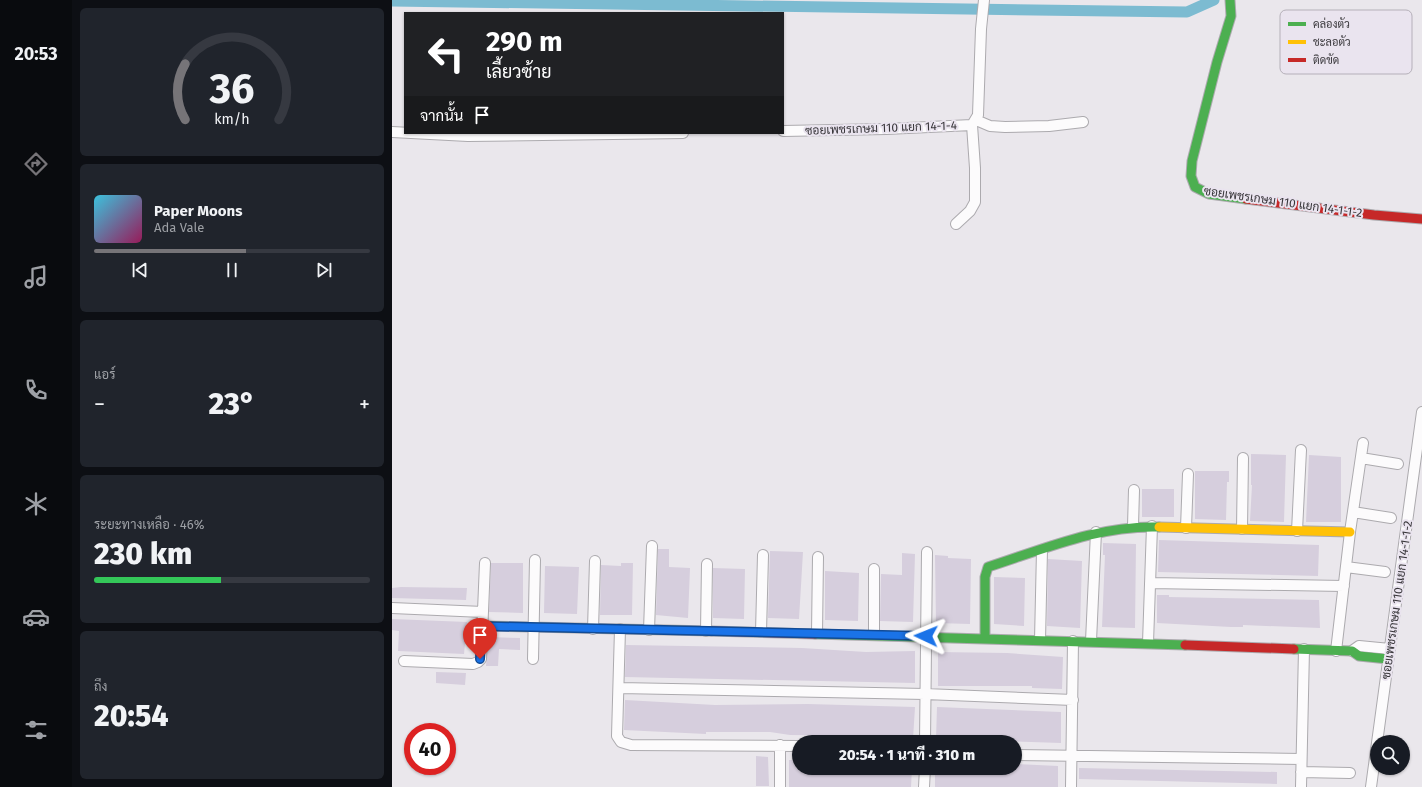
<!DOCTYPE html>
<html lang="th">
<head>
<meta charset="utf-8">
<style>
  :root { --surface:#171b24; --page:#20242c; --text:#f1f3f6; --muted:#9ea1a6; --line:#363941; --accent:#767478 }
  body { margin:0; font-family:"Fira Sans",Sarabun,sans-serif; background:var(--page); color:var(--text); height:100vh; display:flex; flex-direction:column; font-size:15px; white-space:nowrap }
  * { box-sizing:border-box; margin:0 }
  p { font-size:13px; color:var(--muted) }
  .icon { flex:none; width:22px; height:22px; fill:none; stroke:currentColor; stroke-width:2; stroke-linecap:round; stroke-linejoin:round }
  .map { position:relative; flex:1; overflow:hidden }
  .side { display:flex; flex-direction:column; gap:8px; padding:8px; background:#0d0f14; width:320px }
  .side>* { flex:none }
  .hud { position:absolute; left:12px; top:12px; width:380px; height:122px; border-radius:0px; box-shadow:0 1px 3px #0004; background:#202124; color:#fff; overflow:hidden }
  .buttons { position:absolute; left:978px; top:735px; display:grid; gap:8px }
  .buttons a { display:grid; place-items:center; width:40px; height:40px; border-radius:50%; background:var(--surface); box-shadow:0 1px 3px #0004; font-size:20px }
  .speed { position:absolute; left:12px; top:723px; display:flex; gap:8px; font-size:20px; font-weight:700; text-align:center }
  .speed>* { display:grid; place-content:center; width:52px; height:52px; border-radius:50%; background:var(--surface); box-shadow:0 1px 3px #0004; line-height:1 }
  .speed .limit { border:6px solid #d22; background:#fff; color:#111 }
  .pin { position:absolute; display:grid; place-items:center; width:34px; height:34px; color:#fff; margin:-41px -17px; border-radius:50% 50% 50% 0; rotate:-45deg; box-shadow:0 0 4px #0007 }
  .pin .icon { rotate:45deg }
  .me { position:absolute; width:44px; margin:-22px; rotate:272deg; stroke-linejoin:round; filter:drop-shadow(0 0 3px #0008) }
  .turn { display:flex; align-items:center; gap:14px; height:84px; padding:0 16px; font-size:18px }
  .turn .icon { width:52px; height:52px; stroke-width:2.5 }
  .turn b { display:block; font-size:28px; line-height:34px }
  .then { display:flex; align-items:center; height:38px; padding:0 16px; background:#0003; gap:8px; font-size:15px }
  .big { font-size:30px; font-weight:800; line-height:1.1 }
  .side .tile { flex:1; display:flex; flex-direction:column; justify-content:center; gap:6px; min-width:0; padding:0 14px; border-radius:6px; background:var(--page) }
  .side .dial { align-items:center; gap:0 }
  .dial svg { height:104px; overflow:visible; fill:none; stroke:var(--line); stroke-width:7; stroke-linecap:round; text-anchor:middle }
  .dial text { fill:var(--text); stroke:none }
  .song { display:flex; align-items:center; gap:12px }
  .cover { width:48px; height:48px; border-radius:6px; background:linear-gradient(135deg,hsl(190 70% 55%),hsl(330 70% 35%)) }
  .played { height:4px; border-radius:2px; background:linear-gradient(90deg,var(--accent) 55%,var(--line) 55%) }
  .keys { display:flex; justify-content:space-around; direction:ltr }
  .heat { display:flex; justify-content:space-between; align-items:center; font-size:22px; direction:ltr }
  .charge { height:6px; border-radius:3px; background:linear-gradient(90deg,#34c759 46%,var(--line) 0) }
  .trip { position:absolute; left:400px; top:735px; width:230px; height:40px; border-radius:20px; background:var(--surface); box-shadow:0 1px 3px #0004; font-weight:800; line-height:40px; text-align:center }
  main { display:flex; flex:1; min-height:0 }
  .dock { display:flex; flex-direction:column; width:72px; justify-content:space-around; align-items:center; background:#090b0e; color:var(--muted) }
  .dock .icon { width:28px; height:28px }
  .dock .selected { color:var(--accent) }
  .dock b { font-size:18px; color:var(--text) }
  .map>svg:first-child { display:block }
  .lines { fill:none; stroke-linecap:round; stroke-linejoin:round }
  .canal { stroke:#7cbbd1; stroke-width:11 }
  .building { fill:#d6cedd }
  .street-casing { stroke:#acaaae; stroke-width:12 }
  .fast-casing { stroke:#acaaae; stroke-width:11 }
  .slow-casing { stroke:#acaaae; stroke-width:11 }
  .jam-casing { stroke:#acaaae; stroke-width:11 }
  .street { stroke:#fcfbfc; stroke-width:10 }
  .fast { stroke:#4caf50; stroke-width:9 }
  .slow { stroke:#ffc107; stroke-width:9 }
  .jam { stroke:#c62828; stroke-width:9 }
  .route-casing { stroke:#114b97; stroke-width:10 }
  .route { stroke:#1a73e8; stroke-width:7 }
  .labels { text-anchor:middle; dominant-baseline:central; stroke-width:4; stroke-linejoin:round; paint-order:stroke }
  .street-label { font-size:12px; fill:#38363a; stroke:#eae4ef }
  .key { fill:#eae4ef; stroke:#b5b0b9; stroke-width:1 }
  .key-label { font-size:11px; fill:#38363a }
</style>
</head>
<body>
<main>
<nav class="dock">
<b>20:53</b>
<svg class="icon selected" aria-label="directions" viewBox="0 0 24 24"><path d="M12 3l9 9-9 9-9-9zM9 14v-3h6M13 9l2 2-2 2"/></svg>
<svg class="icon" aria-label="music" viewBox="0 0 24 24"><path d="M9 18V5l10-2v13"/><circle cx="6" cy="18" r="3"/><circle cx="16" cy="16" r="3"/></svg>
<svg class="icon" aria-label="phone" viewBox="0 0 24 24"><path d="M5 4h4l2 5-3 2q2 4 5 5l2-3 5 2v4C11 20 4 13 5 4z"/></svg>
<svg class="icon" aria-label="climate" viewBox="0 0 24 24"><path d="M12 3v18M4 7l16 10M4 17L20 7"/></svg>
<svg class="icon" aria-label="car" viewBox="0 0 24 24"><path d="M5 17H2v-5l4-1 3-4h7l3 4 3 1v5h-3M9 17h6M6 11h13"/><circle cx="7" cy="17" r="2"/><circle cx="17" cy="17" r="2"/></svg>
<svg class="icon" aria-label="filters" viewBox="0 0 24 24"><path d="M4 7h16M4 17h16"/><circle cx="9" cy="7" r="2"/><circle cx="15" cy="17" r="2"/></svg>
</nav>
<section class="side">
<div class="tile dial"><svg viewBox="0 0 100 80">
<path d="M14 69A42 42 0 1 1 86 69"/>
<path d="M14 69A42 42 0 0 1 14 26" stroke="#767478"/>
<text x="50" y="56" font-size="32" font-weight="700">36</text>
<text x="50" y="72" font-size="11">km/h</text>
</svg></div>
<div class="tile">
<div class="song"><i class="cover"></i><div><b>Paper Moons</b><p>Ada Vale</p></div></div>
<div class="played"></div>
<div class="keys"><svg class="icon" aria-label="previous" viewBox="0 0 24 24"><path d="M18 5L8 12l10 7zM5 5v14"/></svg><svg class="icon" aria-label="pause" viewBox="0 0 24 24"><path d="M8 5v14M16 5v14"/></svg><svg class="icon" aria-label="next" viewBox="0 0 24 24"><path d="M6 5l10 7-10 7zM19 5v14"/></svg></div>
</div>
<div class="tile"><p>แอร์</p>
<div class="heat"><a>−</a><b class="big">23°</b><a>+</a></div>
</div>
<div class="tile"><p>ระยะทางเหลือ · 46%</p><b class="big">230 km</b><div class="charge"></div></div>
<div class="tile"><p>ถึง</p><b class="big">20:54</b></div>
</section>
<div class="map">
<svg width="1030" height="787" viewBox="0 0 1030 787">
  <rect width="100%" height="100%" fill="#eae7ec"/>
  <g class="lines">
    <path class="canal" d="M0,1L795,12L822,0"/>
  </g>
  <path class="building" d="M859,454L894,455L892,522L858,521L860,485H859Z
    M917,455L949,457V522H914Z
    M803,471H837V482H835L834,520L803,519Z
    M750,489H782V517H750Z
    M767,540L927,545L926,576L766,572Z
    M711,543L744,544L743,628L710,627L713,555H711Z
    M266,549H277V567L298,568L296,618L264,615Z
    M378,551L411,552L407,619L376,618Z
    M510,553L523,554L521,622L488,621L489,574L510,575Z
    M543,555L556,556V558L579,559L578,624L544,623Z
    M656,559L690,561L688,628L655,626Z
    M99,563H131V613L97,612Z
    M229,563H241L240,615H208L209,565L229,566Z
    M153,566L187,567L185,614L152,613Z
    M321,568L353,569L352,619L321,618Z
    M433,571L467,573L466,621L433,620Z
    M602,577L633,578L632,626L602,624Z
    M9,587L75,588L74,600L0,598V588Z
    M765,595H777V597L927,600L928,628L851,625V627H839L765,623Z
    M0,619L75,622L72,654L6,651L7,631L0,630Z
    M96,637L128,638V650L107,649L106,666H94Z
    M234,645L410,648L474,652L523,651V683L233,677Z
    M546,652L615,653L671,657L670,689L640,688V686H546Z
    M44,672L74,673L73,685L44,683Z
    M233,700L323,705L416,704L523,707L521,739L489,736L398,735L378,732H314V734L232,730Z
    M545,707L669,712V743L544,739Z
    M364,756L376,757L377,786H364Z
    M397,760H407V768H520L519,787H397Z
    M623,764L666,766V787H543V768H623Z
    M687,768L885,772V784L687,779Z"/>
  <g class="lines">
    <defs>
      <path id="street" d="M584,120L598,126L613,127L657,126L691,122
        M391,131L494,129L580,125L586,115L589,29L592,0
        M0,132L76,136L291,133
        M564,224L578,211L583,202V168L580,125
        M969,458L1006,464
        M961,512L999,518
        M741,526L742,490
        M794,528L796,474
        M850,529L851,458
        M905,531L909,450
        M954,567L993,572
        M758,583L952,586
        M0,608L91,612
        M201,629L203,561
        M228,629L225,736L229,742L239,745L407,746
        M257,630L260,546
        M314,631L315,564
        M369,632L371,555
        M425,633L426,557
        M482,635V569
        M648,640L650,550
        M699,641L704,532
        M756,643L760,526
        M944,651L958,532L971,443
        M960,651L967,646L998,649
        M141,659L143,560
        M12,661L81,664L86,662L89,659L93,563
        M227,688L533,694L681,700
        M533,742L535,552
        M623,755L909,759
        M909,772L958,773
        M388,787V745
        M532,787L533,768
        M679,787L681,641
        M909,787L912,649
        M979,787L1030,412"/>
      <path id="fast" d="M838,0L839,16L825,62L800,161L799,176L803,187L817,194L854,199
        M423,634L793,645
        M593,638V577L596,567C652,549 707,525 767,527
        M902,649L960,651L967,656L996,659"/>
      <path id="slow" d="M767,527L958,532
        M90,626L319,631"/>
      <path id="jam" d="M854,199L982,215L1030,219
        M319,631L423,634
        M793,645L902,649"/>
    </defs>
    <use href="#street" class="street-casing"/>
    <use href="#fast" class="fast-casing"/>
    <use href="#slow" class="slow-casing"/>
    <use href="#jam" class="jam-casing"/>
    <use href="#street" class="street"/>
    <use href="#fast" class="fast"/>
    <use href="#slow" class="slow"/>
    <use href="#jam" class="jam"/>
  </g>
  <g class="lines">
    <defs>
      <path id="route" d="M88,659L90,626L534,636"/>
    </defs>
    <use href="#route" class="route-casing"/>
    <use href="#route" class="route"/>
  </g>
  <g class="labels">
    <g class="street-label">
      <text transform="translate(489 128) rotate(-2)">ซอยเพชรเกษม 110 แยก 14-1-4</text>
      <text transform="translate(891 202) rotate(8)">ซอยเพชรเกษม 110 แยก 14-1-1-2</text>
      <text transform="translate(1005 600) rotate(-82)">ซอยเพชรเกษม 110 แยก 14-1-1-2</text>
    </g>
  </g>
  <rect x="888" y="10" width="132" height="64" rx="6" class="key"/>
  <rect x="896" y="22" width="18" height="4" fill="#4caf50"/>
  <rect x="896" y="40" width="18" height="4" fill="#ffc107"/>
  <rect x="896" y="58" width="18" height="4" fill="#c62828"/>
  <g class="key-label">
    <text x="921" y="28">คล่องตัว</text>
    <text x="921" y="46">ชะลอตัว</text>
    <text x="921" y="64">ติดขัด</text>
  </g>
</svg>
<div class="buttons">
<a><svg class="icon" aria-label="search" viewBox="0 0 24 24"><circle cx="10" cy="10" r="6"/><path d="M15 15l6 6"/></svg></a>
</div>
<div class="speed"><div class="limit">40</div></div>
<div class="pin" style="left:88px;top:659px;background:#d93025"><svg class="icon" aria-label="arrive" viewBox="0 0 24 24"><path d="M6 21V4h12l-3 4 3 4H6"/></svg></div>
<svg class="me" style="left:534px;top:636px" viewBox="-20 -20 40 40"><path d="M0-17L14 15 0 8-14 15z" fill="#1a73e8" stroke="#fff" stroke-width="4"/></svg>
<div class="trip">20:54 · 1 นาที · 310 m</div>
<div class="hud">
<div class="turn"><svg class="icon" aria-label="left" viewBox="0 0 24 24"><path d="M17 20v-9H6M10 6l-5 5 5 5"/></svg><div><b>290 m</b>เลี้ยวซ้าย</div></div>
<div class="then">จากนั้น<svg class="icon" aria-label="arrive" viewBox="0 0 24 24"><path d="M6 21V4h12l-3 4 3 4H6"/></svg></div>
</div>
</div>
</main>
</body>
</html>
